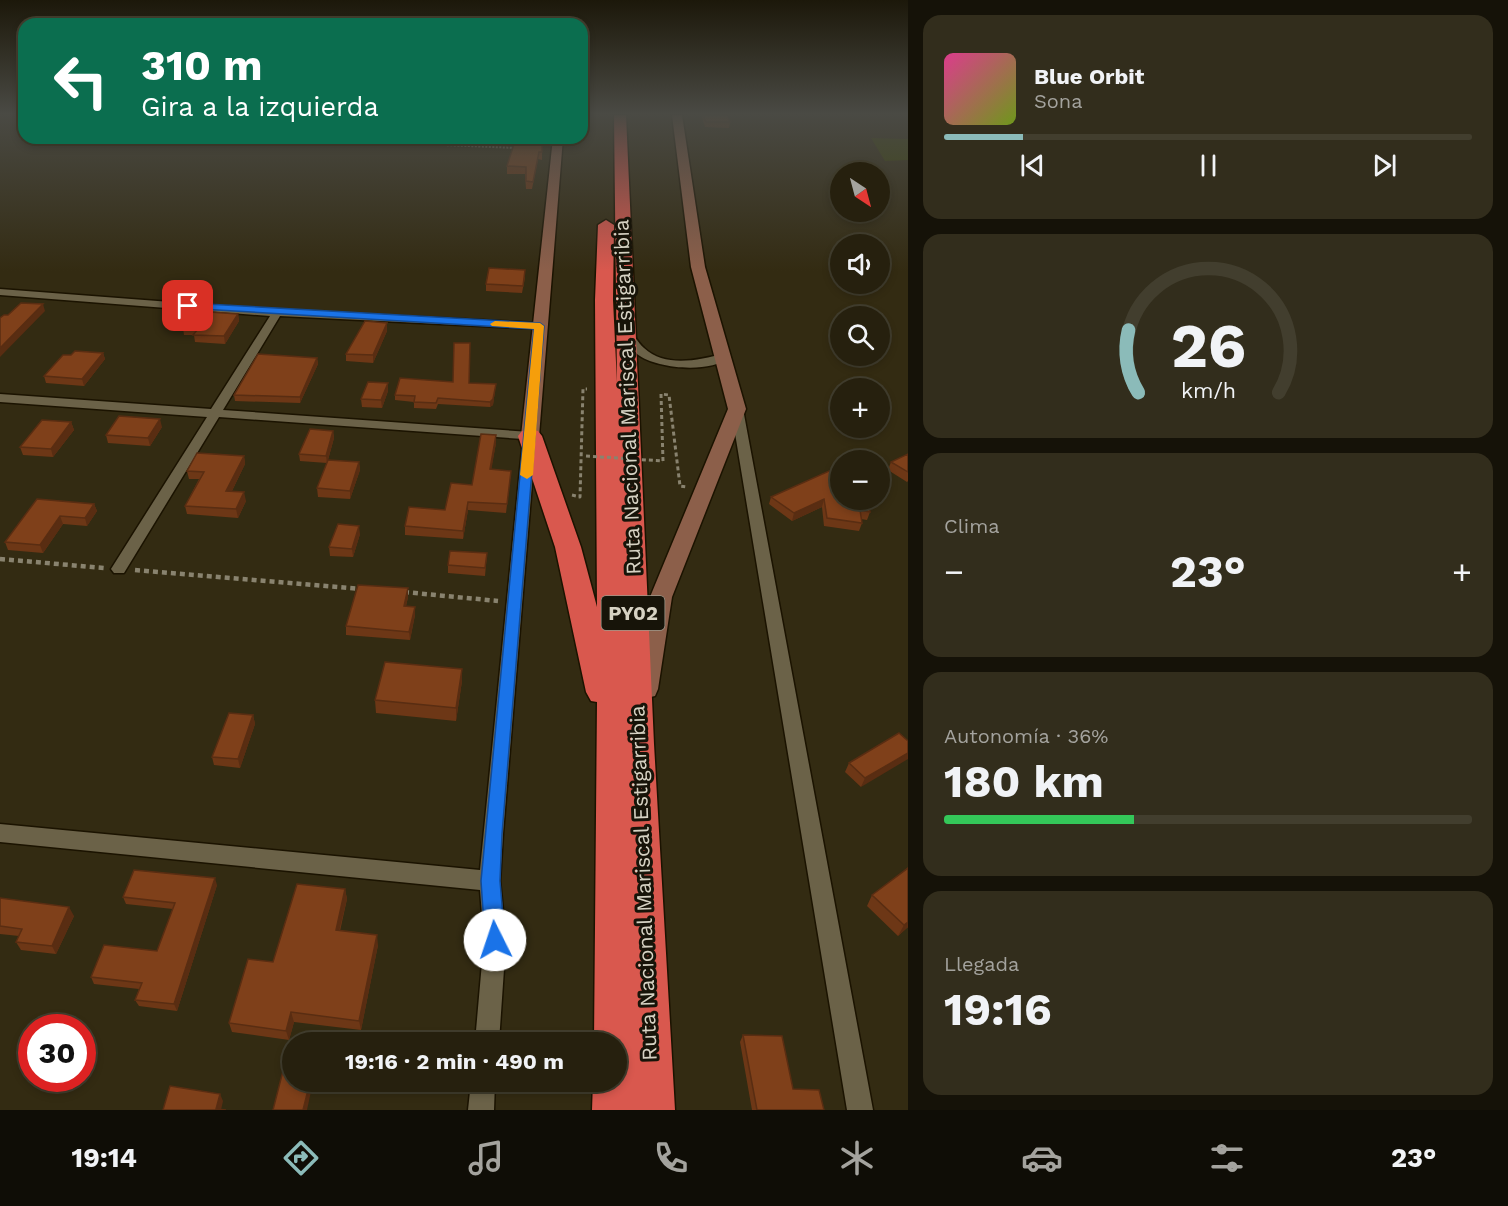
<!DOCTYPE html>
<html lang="es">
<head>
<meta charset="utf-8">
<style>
  :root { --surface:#26200e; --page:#322d1c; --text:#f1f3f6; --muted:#a4a39e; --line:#423e2e; --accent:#8bbbb9 }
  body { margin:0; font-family:"Work Sans",sans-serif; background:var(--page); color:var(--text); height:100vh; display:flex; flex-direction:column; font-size:22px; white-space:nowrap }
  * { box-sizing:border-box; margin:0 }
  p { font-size:20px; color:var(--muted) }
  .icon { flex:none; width:33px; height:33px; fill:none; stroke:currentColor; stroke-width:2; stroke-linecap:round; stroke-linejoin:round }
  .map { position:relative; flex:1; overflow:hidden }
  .details { display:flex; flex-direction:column; gap:15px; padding:15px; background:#151208; width:600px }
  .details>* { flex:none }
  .top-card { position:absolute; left:18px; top:18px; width:570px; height:126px; border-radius:18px; box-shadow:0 3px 9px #0003,0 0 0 2px var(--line); background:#0b6e4f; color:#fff; overflow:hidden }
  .needle { width:39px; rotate:144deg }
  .buttons { position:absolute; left:830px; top:162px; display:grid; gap:12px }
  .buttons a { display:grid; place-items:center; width:60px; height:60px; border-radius:50%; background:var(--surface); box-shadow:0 3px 9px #0003,0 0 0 2px var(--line); font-size:30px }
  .speed { position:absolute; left:18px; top:1014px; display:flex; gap:12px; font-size:30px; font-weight:700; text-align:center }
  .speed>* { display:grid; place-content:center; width:78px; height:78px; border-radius:50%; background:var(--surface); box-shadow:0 3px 9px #0003,0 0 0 2px var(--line); line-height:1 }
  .speed .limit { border:9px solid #d22; background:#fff; color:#111 }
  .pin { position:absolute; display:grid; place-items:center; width:51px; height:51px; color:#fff; margin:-26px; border-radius:12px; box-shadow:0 3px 9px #0006 }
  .me { position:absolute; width:66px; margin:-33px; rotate:356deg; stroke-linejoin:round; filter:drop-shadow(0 0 4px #0008) }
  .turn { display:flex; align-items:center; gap:21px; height:126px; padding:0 24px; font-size:27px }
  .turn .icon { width:78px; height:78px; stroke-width:2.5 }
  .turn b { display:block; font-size:42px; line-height:51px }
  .big { font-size:45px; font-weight:700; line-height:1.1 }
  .details .card { flex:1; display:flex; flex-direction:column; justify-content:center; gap:9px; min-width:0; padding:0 21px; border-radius:18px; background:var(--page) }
  .details .dial { align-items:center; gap:0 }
  .dial svg { height:156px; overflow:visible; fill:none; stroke:var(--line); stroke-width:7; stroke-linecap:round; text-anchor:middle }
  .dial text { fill:var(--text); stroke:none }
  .song { display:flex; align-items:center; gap:18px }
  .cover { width:72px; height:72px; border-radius:9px; background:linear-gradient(135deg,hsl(330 70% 55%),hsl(80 70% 35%)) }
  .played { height:6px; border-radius:3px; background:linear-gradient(90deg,var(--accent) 15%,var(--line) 15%) }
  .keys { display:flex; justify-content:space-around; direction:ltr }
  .heat { display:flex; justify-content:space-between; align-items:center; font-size:33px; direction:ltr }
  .charge { height:9px; border-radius:4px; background:linear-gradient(90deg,#34c759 36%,var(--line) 0) }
  .trip { position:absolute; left:282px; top:1032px; width:345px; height:60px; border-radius:30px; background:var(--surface); box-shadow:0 3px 9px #0003,0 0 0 2px var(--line); font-weight:700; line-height:60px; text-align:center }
  .menu { display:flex; height:96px; justify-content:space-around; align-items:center; background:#0f0d06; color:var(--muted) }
  .menu .icon { width:42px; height:42px }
  .menu .active { color:var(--accent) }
  .menu b { font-size:27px; color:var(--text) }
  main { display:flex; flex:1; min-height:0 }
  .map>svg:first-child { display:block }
  .green { fill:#3a4400 }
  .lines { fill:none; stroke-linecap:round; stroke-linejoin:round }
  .street-casing { stroke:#1b1300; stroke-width:3 }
  .secondary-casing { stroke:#1b1300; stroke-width:3 }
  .highway-casing { stroke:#1b1300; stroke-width:3 }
  .path-far2 { stroke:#89836f; stroke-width:2; stroke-dasharray:2 1.5; stroke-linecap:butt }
  .path-far1 { stroke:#89836f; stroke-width:3; stroke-dasharray:4 3; stroke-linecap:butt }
  .path { stroke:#89836f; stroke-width:4.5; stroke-dasharray:5 4; stroke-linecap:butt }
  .street { fill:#6b6248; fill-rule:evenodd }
  .secondary { fill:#8c5f4a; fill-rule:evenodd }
  .highway { fill:#d9584e; fill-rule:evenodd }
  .path-bridge { stroke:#89836f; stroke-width:3; stroke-dasharray:4 3; stroke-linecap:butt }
  .wall { fill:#6d3716 }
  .shaded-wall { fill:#592d12 }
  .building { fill:#7f401a; stroke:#592d12; stroke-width:1.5 }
  .route { fill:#1a73e8; stroke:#114b97; stroke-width:1.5 }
  .slow { fill:#f59e0b }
  .labels { text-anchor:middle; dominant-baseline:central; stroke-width:6; stroke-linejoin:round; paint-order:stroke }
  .shield { fill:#171409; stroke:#9d998b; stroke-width:1.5 }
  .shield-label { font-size:20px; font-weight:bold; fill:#d6d2c3 }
  .street-label { font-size:21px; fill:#d6d2c3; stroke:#171409 }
</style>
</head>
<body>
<main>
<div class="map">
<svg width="908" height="1110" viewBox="0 0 908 1110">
  <rect width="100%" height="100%" fill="#332b12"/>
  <path class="green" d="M871,138L908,139V160L885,161Z"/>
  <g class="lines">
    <defs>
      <path id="street" d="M0,289L277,310L540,323L545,326L540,329L280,316L223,410L530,432L536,436L503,834L500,881L506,940L499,1042H475L484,940L480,890L0,842V824L480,870L523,439L219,417L124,573H114L111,569L207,417L0,402V394L211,409L270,316L0,295Z
        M626,328L630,329C634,335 638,343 644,348C665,368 699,360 723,354L729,357C711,374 656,369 637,354C630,348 626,339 621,331Z
        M737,405L743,409L873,1110H847L731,409Z
        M471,1082H495L494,1110H468Z"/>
      <path id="secondary" d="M672,115H682L705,267L746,409L672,597L658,689L655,696L646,698L637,696L634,689L650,597L728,409L691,267Z
        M553,138H563L539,436L536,440H524L521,436Z"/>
      <path id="highway" d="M614,115H626L654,744L675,1110H592L593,1082H616V1042H594L597,702L591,701L586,692L555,547L518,436L522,431L530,429L538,431L542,436L581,547L597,607L595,300L598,225L606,220L614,225L613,300L617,383ZM628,1058V1065L619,1062Z"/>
    </defs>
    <use href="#street" class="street-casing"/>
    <use href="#secondary" class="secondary-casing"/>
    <use href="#highway" class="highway-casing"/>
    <path class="path-far2" d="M272,138L517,148"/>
    <path class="path-far1" d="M663,461L661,394L669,395L680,486L688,487
      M572,495L580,497L583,389H587
      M0,559H5"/>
    <path class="path" d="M0,559L104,568
      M135,570L361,589
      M404,592L498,601"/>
    <use href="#street" class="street"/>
    <use href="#secondary" class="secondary"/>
    <use href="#highway" class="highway"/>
    <path class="path-bridge" d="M586,456L663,461"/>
  </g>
  <path class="wall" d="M701,115H727L730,122L729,128L705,127Z
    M525,138H542V160L538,159L532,189H526L525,174H507V166L525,144Z
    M525,277L522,293L486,291V284Z
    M238,314L239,321L225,344L195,342L194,335H184L183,328Z
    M387,323V331L373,363L346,361V354Z
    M103,353L105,359L84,386L46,383L44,376L71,355Z
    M317,358L318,364L300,403L235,401L234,395Z
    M388,383V391L382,408L362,407L361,399Z
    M469,383L495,390L493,405L490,407L438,404L436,409L414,408V402L395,400V395Z
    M71,422L74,430L53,457L23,455L20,447Z
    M162,427L150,446L108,443L106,435Z
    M333,431L334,438L328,460L359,462L360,470L350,499L318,497L317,488L327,463L300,461L299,454Z
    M496,443L491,469L511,471L506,513L468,510L463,539L405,535V526L445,510L472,485Z
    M908,454V481L907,482L888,470L891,462Z
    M244,456L245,464L232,491L246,501L238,518L187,514L185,506L199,479H189L187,471Z
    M829,471L870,512L867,520L861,519L862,523L859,531L824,526L822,507L792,521L769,504L771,497Z
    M37,499L94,504L97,511L87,526L63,524L43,553L8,550L5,542Z
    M360,534L353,557L330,556L329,547Z
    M487,553L485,576L448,573V565Z
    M408,597L406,606L415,615L410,640L346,635V626Z
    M462,669V681L456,721L376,713L375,700Z
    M253,715L255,724L240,768L214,765L212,757Z
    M899,733L861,787L845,772L849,763Z
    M217,885L177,1011L139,1006L135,1000L139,989L94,984L91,977L157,951L173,909L126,904L123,897Z
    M345,889L347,899L340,931L378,945L361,1030L294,1022L289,1040L232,1032L229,1023L273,962Z
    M872,895L908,927L898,936L867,906Z
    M0,898L74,916L56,954L21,950L16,942L19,936L0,934Z
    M743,1035L793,1089L824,1110H752L740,1042Z"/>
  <path class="shaded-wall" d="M43,304L45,311L0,357V348Z
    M238,314L239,321L225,344L224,336Z
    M387,323V331L373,363V355Z
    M103,353L105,359L84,386L82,379Z
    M317,358L318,364L300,403V397Z
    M388,383V391L382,408L381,400Z
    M496,384L493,405L490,407V402Z
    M160,419L162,427L150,446L148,438Z
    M71,422L74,430L53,457L51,449Z
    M333,431L334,438L327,463L326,456Z
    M496,435V443L490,478V469Z
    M244,456L245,464L228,499L226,491Z
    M359,462L360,470L350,499V491Z
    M244,492L246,501L238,518L236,509Z
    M824,499L822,507L792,521L794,513Z
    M468,502V510L463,539V531Z
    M94,504L97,511L87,526L85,518Z
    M60,516L63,524L43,553L40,545Z
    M359,526L360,534L353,557L352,549Z
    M408,588V597L404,615V606Z
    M415,607V615L410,640L409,632Z
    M462,669V681L456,721V708Z
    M253,715L255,724L240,768L238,759Z
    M908,753V759L861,787L865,778Z
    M215,878L217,885L177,1011L174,1004Z
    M345,889L347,899L337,940L336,930Z
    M69,907L74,916L56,954L52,946Z
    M908,922V927L898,936L904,925Z
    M377,935L378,945L361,1030L359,1021Z
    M291,1012L294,1022L289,1040L286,1031Z
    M310,1082H313L307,1110H303Z
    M220,1094L223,1101L221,1110L216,1109Z"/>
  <path class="building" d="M703,115H727L730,122H706Z
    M525,138H542V152H539L533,182L526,181V167L507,166L514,144H525Z
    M489,268L525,270L523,286L486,284Z
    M21,303L43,304L0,348V318L4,315H8Z
    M195,311L238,314L224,336L193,335L198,329L183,328Z
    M365,321L387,323L373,355L346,354Z
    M454,343H470L469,383L496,384L493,399L490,402L438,398L436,403L414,402L415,396L395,395L400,378L453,382Z
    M75,351L103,353L82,379L44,376L63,355H71Z
    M258,354L317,358L300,397L234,395Z
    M368,382L388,383L381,400L361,399Z
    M119,416L160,419L148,438L106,435Z
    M42,420L71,422L51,449L20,447Z
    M310,429L333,431L326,456L299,454Z
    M481,434L496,435L490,469L511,471L507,504L468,502L463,531L405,526L409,507L445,510L451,483L472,485Z
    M197,453L244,456L226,491L244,492L236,509L185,506L204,472L187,471Z
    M908,454V472L891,462Z
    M328,460L359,462L350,491L317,488Z
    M829,471L840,477V500H868L870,512L860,510L862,523L827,518L824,499L794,513L771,497Z
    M37,499L94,504L85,518L60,516L40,545L5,542Z
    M338,524L359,526L352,549L329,547Z
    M450,551L487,553L485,568L448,565Z
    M358,585L408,588L404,606L415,607L409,632L346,626Z
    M385,662L462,669L456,708L375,700Z
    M229,713L253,715L238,759L212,757Z
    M899,733L908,741V753L865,778L849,763Z
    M908,868V922L904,925L872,895Z
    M134,870L215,878L174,1004L135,1000L142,983L91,977L104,945L157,951L175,903L123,897Z
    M297,884L345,889L336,930L377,935L359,1021L291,1012L286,1031L229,1023L248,959L273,962Z
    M0,898L69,907L52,946L16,942L22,929L0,926Z
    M743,1035L782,1036L793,1089L819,1090L824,1110H757Z
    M285,1063L292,1064V1082H310L303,1110H273Z
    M170,1086L220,1094L216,1109L226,1110H163Z"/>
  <linearGradient id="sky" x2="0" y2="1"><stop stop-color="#1c180a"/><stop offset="0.42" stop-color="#4a4a44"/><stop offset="1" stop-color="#4a4a44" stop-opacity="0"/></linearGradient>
  <rect width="908" height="271" fill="url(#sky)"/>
  <path class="route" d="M188,303L540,323L544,326L502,834L500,881L505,940L502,947L495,950L488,947L485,940L481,881L534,329L184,308V304Z"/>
  <path class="slow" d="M495,321L540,323L544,326L533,475L527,479L520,475L534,329L492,326L490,324Z"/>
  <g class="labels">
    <rect class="shield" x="601.5" y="596" width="63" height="34" rx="4.5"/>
    <g class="shield-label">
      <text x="633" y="613">PY02</text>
    </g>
    <g class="street-label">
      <text transform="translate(627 397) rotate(-92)">Ruta Nacional Mariscal Estigarribia</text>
      <text transform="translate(643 883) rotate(-92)">Ruta Nacional Mariscal Estigarribia</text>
    </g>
  </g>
</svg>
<div class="buttons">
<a><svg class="needle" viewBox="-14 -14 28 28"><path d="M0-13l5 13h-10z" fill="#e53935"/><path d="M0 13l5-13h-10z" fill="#a4a39e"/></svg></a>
<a><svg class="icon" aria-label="sound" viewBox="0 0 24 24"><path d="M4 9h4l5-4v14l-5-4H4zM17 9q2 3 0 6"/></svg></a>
<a><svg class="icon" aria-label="search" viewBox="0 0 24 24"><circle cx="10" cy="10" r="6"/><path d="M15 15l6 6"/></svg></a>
<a>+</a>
<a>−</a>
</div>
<div class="speed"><div class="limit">30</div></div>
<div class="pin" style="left:188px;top:306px;background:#d93025"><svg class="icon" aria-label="arrive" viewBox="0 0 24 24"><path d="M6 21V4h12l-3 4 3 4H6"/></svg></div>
<svg class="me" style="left:495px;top:940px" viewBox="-20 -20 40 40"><circle r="19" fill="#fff"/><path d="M0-13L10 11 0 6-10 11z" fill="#1a73e8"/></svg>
<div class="trip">19:16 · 2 min · 490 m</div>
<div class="top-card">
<div class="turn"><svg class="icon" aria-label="left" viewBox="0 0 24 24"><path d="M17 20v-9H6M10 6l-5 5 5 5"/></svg><div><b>310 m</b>Gira a la izquierda</div></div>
</div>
</div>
<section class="details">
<div class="card">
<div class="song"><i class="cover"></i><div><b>Blue Orbit</b><p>Sona</p></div></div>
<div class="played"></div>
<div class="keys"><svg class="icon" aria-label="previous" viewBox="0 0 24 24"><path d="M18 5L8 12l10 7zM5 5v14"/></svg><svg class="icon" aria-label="pause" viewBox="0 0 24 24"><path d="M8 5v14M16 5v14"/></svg><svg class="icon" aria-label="next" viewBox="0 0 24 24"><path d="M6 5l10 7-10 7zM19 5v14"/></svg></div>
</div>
<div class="card dial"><svg viewBox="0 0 100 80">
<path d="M14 69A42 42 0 1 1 86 69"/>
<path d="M14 69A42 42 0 0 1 9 37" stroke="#8bbbb9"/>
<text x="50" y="56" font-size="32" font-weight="700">26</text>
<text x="50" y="72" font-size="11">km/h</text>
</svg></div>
<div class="card"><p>Clima</p>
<div class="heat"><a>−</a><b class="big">23°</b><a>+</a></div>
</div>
<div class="card"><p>Autonomía · 36%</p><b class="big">180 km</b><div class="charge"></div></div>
<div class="card"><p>Llegada</p><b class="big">19:16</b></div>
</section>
</main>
<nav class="menu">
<b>19:14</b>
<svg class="icon active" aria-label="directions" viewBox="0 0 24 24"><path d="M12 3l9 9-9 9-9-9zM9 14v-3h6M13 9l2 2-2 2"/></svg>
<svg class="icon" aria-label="music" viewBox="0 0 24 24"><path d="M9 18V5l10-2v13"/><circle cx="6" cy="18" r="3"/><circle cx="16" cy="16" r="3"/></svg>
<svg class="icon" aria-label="phone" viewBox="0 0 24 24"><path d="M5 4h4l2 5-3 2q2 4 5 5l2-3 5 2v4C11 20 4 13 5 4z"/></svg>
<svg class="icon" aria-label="climate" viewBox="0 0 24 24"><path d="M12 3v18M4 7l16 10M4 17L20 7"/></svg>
<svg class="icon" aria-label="car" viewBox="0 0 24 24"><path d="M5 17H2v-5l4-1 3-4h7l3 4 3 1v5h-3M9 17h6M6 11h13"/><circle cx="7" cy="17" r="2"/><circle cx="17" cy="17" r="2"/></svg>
<svg class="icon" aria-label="filters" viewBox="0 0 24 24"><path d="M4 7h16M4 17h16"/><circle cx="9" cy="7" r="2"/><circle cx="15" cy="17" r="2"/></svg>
<b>23°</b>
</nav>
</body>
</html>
